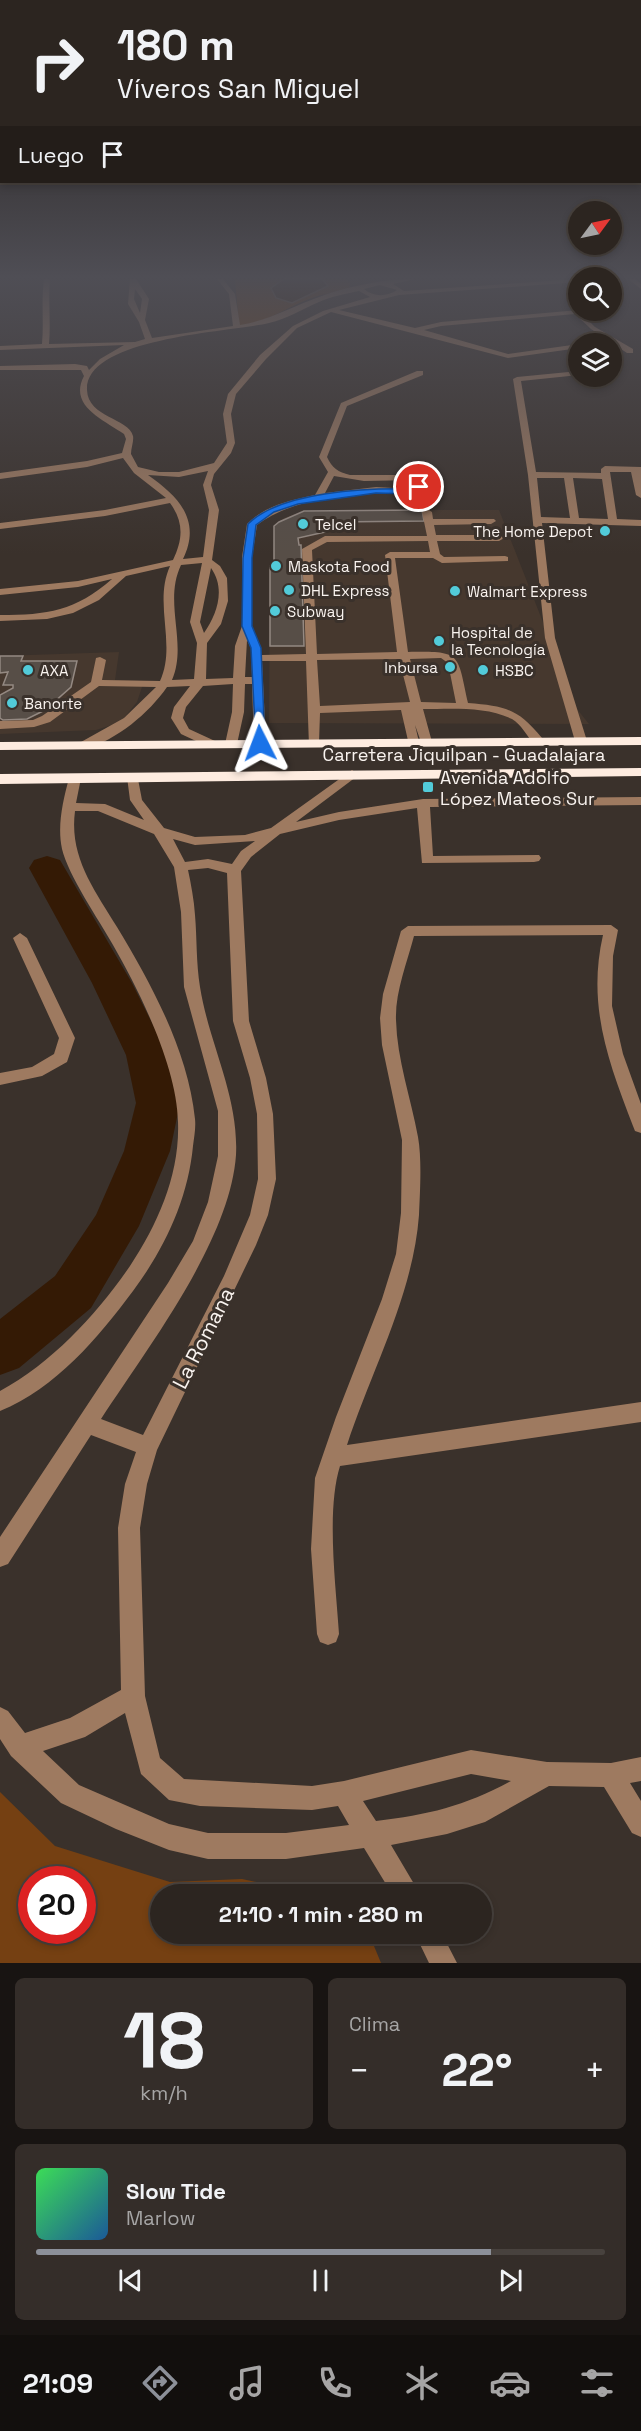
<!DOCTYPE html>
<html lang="es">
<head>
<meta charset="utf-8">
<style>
  :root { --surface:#2c2520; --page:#342d29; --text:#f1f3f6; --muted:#a6a5a5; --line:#48423e; --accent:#8c9099 }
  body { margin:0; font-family:"Space Grotesk",sans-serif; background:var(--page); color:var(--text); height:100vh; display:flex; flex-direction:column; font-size:22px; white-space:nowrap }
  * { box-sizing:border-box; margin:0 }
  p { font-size:20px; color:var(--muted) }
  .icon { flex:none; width:33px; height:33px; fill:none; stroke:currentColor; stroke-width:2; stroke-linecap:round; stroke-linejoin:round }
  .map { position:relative; height:1963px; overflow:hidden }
  .panel { display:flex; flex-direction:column; gap:15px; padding:15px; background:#181412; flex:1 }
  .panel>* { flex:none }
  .hud { position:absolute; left:0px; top:0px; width:642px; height:183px; box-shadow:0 3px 9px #0003,0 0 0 2px var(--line); background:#2c2520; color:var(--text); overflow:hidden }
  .needle { width:39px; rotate:57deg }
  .fabs { position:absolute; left:568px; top:201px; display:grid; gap:12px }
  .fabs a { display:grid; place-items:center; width:54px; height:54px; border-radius:50%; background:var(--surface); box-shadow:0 3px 9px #0003,0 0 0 2px var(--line); font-size:30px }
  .speed { position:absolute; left:18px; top:1866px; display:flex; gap:12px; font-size:30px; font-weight:700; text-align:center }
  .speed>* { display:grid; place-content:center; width:78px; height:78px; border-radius:50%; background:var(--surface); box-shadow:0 3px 9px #0003,0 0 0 2px var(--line); line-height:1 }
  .speed .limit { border:9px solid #d22; background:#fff; color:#111 }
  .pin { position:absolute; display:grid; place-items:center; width:51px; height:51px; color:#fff; margin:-26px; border:3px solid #fff; border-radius:50%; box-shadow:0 2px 6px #0007 }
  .me { position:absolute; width:66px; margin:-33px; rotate:357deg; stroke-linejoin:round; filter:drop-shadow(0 0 4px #0008) }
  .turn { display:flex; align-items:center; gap:21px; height:126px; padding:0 18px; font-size:27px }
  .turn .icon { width:78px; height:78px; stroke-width:2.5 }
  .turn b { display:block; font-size:42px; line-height:51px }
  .then { display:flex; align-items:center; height:57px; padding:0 18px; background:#0003; gap:12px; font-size:22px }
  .big { font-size:45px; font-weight:700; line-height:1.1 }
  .panel .card { flex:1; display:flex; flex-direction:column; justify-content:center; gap:9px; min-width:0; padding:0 21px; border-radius:9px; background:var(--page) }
  .panel .dial { align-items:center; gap:0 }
  .dial b { font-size:78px; line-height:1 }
  .song { display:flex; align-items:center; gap:18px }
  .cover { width:72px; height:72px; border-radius:9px; background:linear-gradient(135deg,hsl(130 70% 55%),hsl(210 70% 35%)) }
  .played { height:6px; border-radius:3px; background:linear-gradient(90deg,var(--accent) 80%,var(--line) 80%) }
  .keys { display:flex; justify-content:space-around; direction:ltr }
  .heat { display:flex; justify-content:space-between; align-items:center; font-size:33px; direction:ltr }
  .panel .tiles { flex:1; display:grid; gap:15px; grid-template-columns:1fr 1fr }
  .card:last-child { grid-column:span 2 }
  .trip { position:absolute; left:150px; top:1884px; width:342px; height:60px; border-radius:30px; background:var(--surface); box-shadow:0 3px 9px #0003,0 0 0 2px var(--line); font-weight:700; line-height:60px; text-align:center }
  .tab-bar { display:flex; height:96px; justify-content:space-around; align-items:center; background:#120f0d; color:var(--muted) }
  .tab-bar .icon { width:42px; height:42px }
  .tab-bar .active { color:var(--accent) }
  .tab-bar b { font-size:27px; color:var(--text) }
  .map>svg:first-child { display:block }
  .built { fill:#46382e }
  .green { fill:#754012; fill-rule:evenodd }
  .water { fill:#341a05; stroke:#6f5b4b; stroke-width:1.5 }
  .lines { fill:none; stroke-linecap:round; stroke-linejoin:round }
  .river { fill:#341a05; fill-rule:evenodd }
  .building { fill:#574e47; stroke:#948982; stroke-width:1.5 }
  .minor { fill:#9e7a60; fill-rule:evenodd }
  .highway { fill:#feece0; fill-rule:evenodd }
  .route { fill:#1a73e8; stroke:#114b97; stroke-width:1.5 }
  .poi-dot { fill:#52cbd9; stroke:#3a312b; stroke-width:2 }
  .labels { text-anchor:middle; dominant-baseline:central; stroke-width:6; stroke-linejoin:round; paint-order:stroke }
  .far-poi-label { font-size:15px; fill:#f9f3ef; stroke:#3a312b; text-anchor:start }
  .street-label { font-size:18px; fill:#f9f3ef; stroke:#3a312b }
  .poi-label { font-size:18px; fill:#f9f3ef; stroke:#3a312b; text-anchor:start }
  .near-street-label { font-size:21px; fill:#f9f3ef; stroke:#3a312b }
</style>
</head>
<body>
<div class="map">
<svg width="641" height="1963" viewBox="0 0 641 1963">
  <rect width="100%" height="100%" fill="#3a312b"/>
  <path class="built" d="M422,510H499L577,709L589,724L269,723L270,566L274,565V526L284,518L304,511Z
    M119,652L115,680L144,681L137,702L124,718L112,725L96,730L0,734V656Z"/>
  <path class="green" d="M235,279H346L350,283L349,289C334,292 318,295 304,301C283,310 262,324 239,326Z
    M0,1792L55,1846L170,1882L242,1879L313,1894H160V1934H361L374,1946L381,1963H0ZM32,1880H82V1930H32Z"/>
  <path class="water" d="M284,279H322L328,286L292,303L276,298L271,288Z"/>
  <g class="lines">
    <path class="river" d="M47,856L60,860L132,983L168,1055L180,1103L170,1151L139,1226L91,1308L19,1368L0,1375V1319L55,1276L96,1215L124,1151L136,1103L126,1055L92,983L29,868L34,860Z"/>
  </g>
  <path class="building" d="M422,510L424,521L333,522L329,530L325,532L298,538L299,545H301L304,646H270V566H274V526L279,522L304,511Z
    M0,656H23L21,661H77L71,687L45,710L27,719L3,720L0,718V695L13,688V685H3L8,672L0,673Z"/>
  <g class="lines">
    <path class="minor" d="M44,279H50C48,301 51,322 49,344L135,342L145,339L139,322L128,304L130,279H136L149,299L145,320L152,338L233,326L229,294L217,279H223L235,294L240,325C270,320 291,307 319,297C348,286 384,279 415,279L393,284L404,291L579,279V282L399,295L339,310L415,328L441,322L579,310H602L582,314L595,327L633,349V353H627L591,329L575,314L441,326L424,330L508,354L579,344V348L508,358L331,312L297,328L266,359L236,394L231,414L235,443L231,453L214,474L211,485L219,510L212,560L220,566L227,578L228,601L221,624L207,643L206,679L233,678L235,646L242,626V557L247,524C264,506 291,500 315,495L328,472L319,457L341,403L417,371H423V375L347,406L327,457C332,468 338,472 350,475H420L425,479L423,491C410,499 391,492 377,493C338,495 288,501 257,525L252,557V626L262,655L306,654L302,549L325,536H427L422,512L427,509L432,512L433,519H494L496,521L491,524L434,525L436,535H499L504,538L499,541H437L440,554L444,557L505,556L508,557V561L442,563L433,558H395L408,652C462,651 457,653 468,703C506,706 518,709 542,738V744H534C527,736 521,724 512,719C486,706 451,709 423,709L432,742L430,745H422L415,725L419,742L417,745H409L401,710L320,713L319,743L317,746H309L306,661H262L266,743L260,747L254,743L252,684H245L244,712L237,744L231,748L225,744L232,712L233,684L203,686L186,707L183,718L189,729L215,741V747L211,748L181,734L171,718L174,707L190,686L167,687C149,713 117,740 85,749L81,748V742L124,718L156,687L99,686L50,722L34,727L0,729V721L33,720L42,716L91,682L96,658L100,657L106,660L102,680L160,681C177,644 153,604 170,566L126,576L99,600L73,613L47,619L0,621V615C48,615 75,611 112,579L78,587L0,595V589L78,581L173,560C183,539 184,522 170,503L105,516L0,529V523L105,510L166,498L134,473L123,458L87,467L0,479V473L87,461L122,453L126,439L124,434C104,420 68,406 84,376L81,370H0V366L75,364L87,366L89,370L100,359L124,345L0,350V346L42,344C44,322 41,302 44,279ZM380,285L397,290C387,297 373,297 364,289ZM135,289L142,299L140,313L134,299ZM359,291L370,297L323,311L293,326L260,355L228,394L223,414L227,443L214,463L179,472H159L138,467L131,454C131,448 134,441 133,436C129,418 88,418 87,390C85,337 232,332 269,323C287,319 302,309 319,302C332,296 345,294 359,291ZM208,471L203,485L209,510L203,557L183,559C202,520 178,496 148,475L179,477ZM334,476L364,481L416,480L413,489L376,487L325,493ZM428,541L430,552H390L385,555L397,652L317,654L312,550L327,542ZM202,563L190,622L197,643L194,679L172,680C188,643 163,603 181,565ZM211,568C226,589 217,614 204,633L200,622ZM247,640L251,648L252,677H245ZM441,658L448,663L456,703L421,702L410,659ZM399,659L410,702L320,706L317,660Z
      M628,279H635L641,284V289Z
      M579,371V375L521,381L536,472L601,473V469L605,466L641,467V498L636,495L631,472H610L617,519L641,520V526L542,523L555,638L587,741L581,745L575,741L545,638L528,475L513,379L517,377ZM537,478H564L570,518L541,517ZM573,478L602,479L608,519L579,518Z
      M352,770L358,774L356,777L296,822L339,812L423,799L641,797V805L430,807L433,856L539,855L541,858L539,861L534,862L422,863L417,808L339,820L280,834L251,857L241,871L249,1021L266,1078L273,1114L276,1179L268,1215L256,1245L157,1450L147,1484L140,1528L145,1696L160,1758L184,1779L312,1786L344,1781L471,1750L547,1762L611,1763L641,1757V1781L630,1783L641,1801V1837L632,1833L604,1787L549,1786L485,1822L447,1834L391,1845L420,1894H392L364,1848L286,1859H208L169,1850L116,1829L61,1803L11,1756L0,1739V1707L8,1711L25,1733L70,1718L121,1690L118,1528L125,1484L136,1452L91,1435L8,1564L0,1567V1537L168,1283L193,1241L208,1202L218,1156V1111L184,987L181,912L174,867L154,834L98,811H75C69,857 94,889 117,927C152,985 188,1051 195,1119C196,1128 194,1137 193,1146C188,1199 165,1248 133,1291C98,1338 56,1388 0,1411V1391C53,1362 96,1315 130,1266C158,1224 180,1174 178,1122C177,1067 140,992 113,945C99,920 68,875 62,849C57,825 63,801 69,778L75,774L81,778L76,803L105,804L144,820L130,800L127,777L129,774H137L142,800L164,828L195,837L245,835L271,828ZM173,839L195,845L255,841L241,851L232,864L208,859L185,862ZM208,868L227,873L233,1021L250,1078L257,1114L258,1179L250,1215L224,1276L143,1435L101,1419C148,1347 230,1241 236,1155C239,1096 209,1044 200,987C196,963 197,938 195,915C194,900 191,884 188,870ZM125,1713L141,1774L169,1800L200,1806L312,1810L338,1806L349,1825L286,1833H208L169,1824L79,1785L43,1751L85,1737ZM471,1774L511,1781C465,1806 428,1815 376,1821L363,1801Z
      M611,925L618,930L613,956L612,1006L623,1054L641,1104V1133L635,1131L633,1126C608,1061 587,1005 603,935L414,936C407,963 395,992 396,1020C397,1060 411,1098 418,1137C422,1159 420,1192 419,1215C413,1295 372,1369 347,1445L641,1402V1422L340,1466C326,1511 336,1586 339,1634L336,1642L328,1645L320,1642L317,1634L311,1549L315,1478L336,1417L382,1299L396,1254L401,1213L402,1140L382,1045L380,1018L383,994L401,931L408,926Z
      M20,933L27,938L75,1038L67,1062L42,1076L0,1085V1073L32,1067L54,1054L59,1038L13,938Z
      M415,1934H442L457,1963H429Z"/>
    <path class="highway" d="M641,737V745L0,750V742Z
      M641,768V776L0,784V774Z"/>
  </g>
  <linearGradient id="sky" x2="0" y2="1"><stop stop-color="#201b18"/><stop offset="0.5" stop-color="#4f4e55"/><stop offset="1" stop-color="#4f4e55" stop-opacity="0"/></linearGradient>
  <rect width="641" height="554" fill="url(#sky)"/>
  <path class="route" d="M419,485L423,487L422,491L413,494L376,493L298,504L274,512L256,525L252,558V626L261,648L265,743L264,746H256L251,648L242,626L243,558L248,524C281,491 368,488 413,489Z"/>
  <g class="poi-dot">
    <circle cx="303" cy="524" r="6"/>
    <circle cx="605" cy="531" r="6"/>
    <circle cx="276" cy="566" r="6"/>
    <circle cx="289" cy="590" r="6"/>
    <circle cx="455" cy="591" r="6"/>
    <circle cx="275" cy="611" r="6"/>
    <circle cx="439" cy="641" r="6"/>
    <circle cx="450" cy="667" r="6"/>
    <circle cx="28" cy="670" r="6"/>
    <circle cx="483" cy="670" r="6"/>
    <circle cx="12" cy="703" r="6"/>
    <rect x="422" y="781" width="12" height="12" rx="3"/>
  </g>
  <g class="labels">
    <g class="far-poi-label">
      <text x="315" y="524">Telcel</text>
      <text x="593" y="531" text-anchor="end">The Home Depot</text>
      <text x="288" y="566">Maskota Food</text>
      <text x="301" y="590">DHL Express</text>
      <text x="467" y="591">Walmart Express</text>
      <text x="287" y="611">Subway</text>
      <text x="451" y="632">Hospital de<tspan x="451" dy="17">la Tecnología</tspan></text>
      <text x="438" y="667" text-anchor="end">Inbursa</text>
      <text x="40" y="670">AXA</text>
      <text x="495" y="670">HSBC</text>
      <text x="24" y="703">Banorte</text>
    </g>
    <g class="street-label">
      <text x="464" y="754">Carretera Jiquilpan - Guadalajara</text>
    </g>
    <g class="poi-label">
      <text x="440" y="777">Avenida Adolfo<tspan x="440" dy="21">López Mateos Sur</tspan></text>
    </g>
    <g class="near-street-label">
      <text transform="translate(203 1338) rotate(-63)">La Romana</text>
    </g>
  </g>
</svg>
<div class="fabs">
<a><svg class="needle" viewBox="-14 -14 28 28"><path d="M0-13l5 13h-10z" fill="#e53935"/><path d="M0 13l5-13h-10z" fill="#a6a5a5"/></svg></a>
<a><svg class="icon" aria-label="search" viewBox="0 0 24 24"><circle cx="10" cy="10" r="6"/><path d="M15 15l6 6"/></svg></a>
<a><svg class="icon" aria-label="layers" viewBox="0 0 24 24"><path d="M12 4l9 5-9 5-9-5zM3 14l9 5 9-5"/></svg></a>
</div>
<div class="speed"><div class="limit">20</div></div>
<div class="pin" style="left:419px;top:487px;background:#d93025"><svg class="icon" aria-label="arrive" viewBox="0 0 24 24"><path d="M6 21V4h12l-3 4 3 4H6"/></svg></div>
<svg class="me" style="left:260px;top:743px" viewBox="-20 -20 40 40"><path d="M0-17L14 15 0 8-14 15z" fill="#1a73e8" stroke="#fff" stroke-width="4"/></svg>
<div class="trip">21:10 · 1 min · 280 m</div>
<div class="hud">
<div class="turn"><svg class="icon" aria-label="right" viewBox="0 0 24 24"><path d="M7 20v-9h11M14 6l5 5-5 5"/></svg><div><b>180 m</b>Víveros San Miguel</div></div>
<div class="then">Luego<svg class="icon" aria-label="arrive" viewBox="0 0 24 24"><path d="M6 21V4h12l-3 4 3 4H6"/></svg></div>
</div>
</div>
<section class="panel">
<div class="tiles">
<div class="card dial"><b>18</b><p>km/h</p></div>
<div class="card"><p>Clima</p>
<div class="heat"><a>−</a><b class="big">22°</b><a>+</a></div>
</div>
<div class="card">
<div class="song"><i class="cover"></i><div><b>Slow Tide</b><p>Marlow</p></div></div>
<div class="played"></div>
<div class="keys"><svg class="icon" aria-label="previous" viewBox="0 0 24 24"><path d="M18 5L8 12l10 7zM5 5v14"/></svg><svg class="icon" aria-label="pause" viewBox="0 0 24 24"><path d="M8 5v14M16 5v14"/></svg><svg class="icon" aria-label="next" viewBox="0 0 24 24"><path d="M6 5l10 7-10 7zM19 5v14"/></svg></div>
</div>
</div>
</section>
<nav class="tab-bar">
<b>21:09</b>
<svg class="icon active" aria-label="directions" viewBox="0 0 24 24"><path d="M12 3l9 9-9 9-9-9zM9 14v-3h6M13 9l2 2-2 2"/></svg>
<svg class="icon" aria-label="music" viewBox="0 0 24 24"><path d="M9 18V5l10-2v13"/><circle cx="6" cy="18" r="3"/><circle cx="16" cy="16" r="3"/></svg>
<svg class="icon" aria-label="phone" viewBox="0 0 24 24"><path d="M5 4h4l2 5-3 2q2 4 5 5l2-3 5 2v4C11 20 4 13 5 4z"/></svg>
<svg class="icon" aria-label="climate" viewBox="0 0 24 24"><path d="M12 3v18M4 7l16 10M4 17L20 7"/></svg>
<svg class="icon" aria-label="car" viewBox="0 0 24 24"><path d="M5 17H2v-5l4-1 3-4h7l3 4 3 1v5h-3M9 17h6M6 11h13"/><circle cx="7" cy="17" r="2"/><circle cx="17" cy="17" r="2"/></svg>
<svg class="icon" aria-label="filters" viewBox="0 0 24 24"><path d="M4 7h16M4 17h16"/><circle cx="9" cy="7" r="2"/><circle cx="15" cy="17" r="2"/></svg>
</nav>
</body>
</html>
